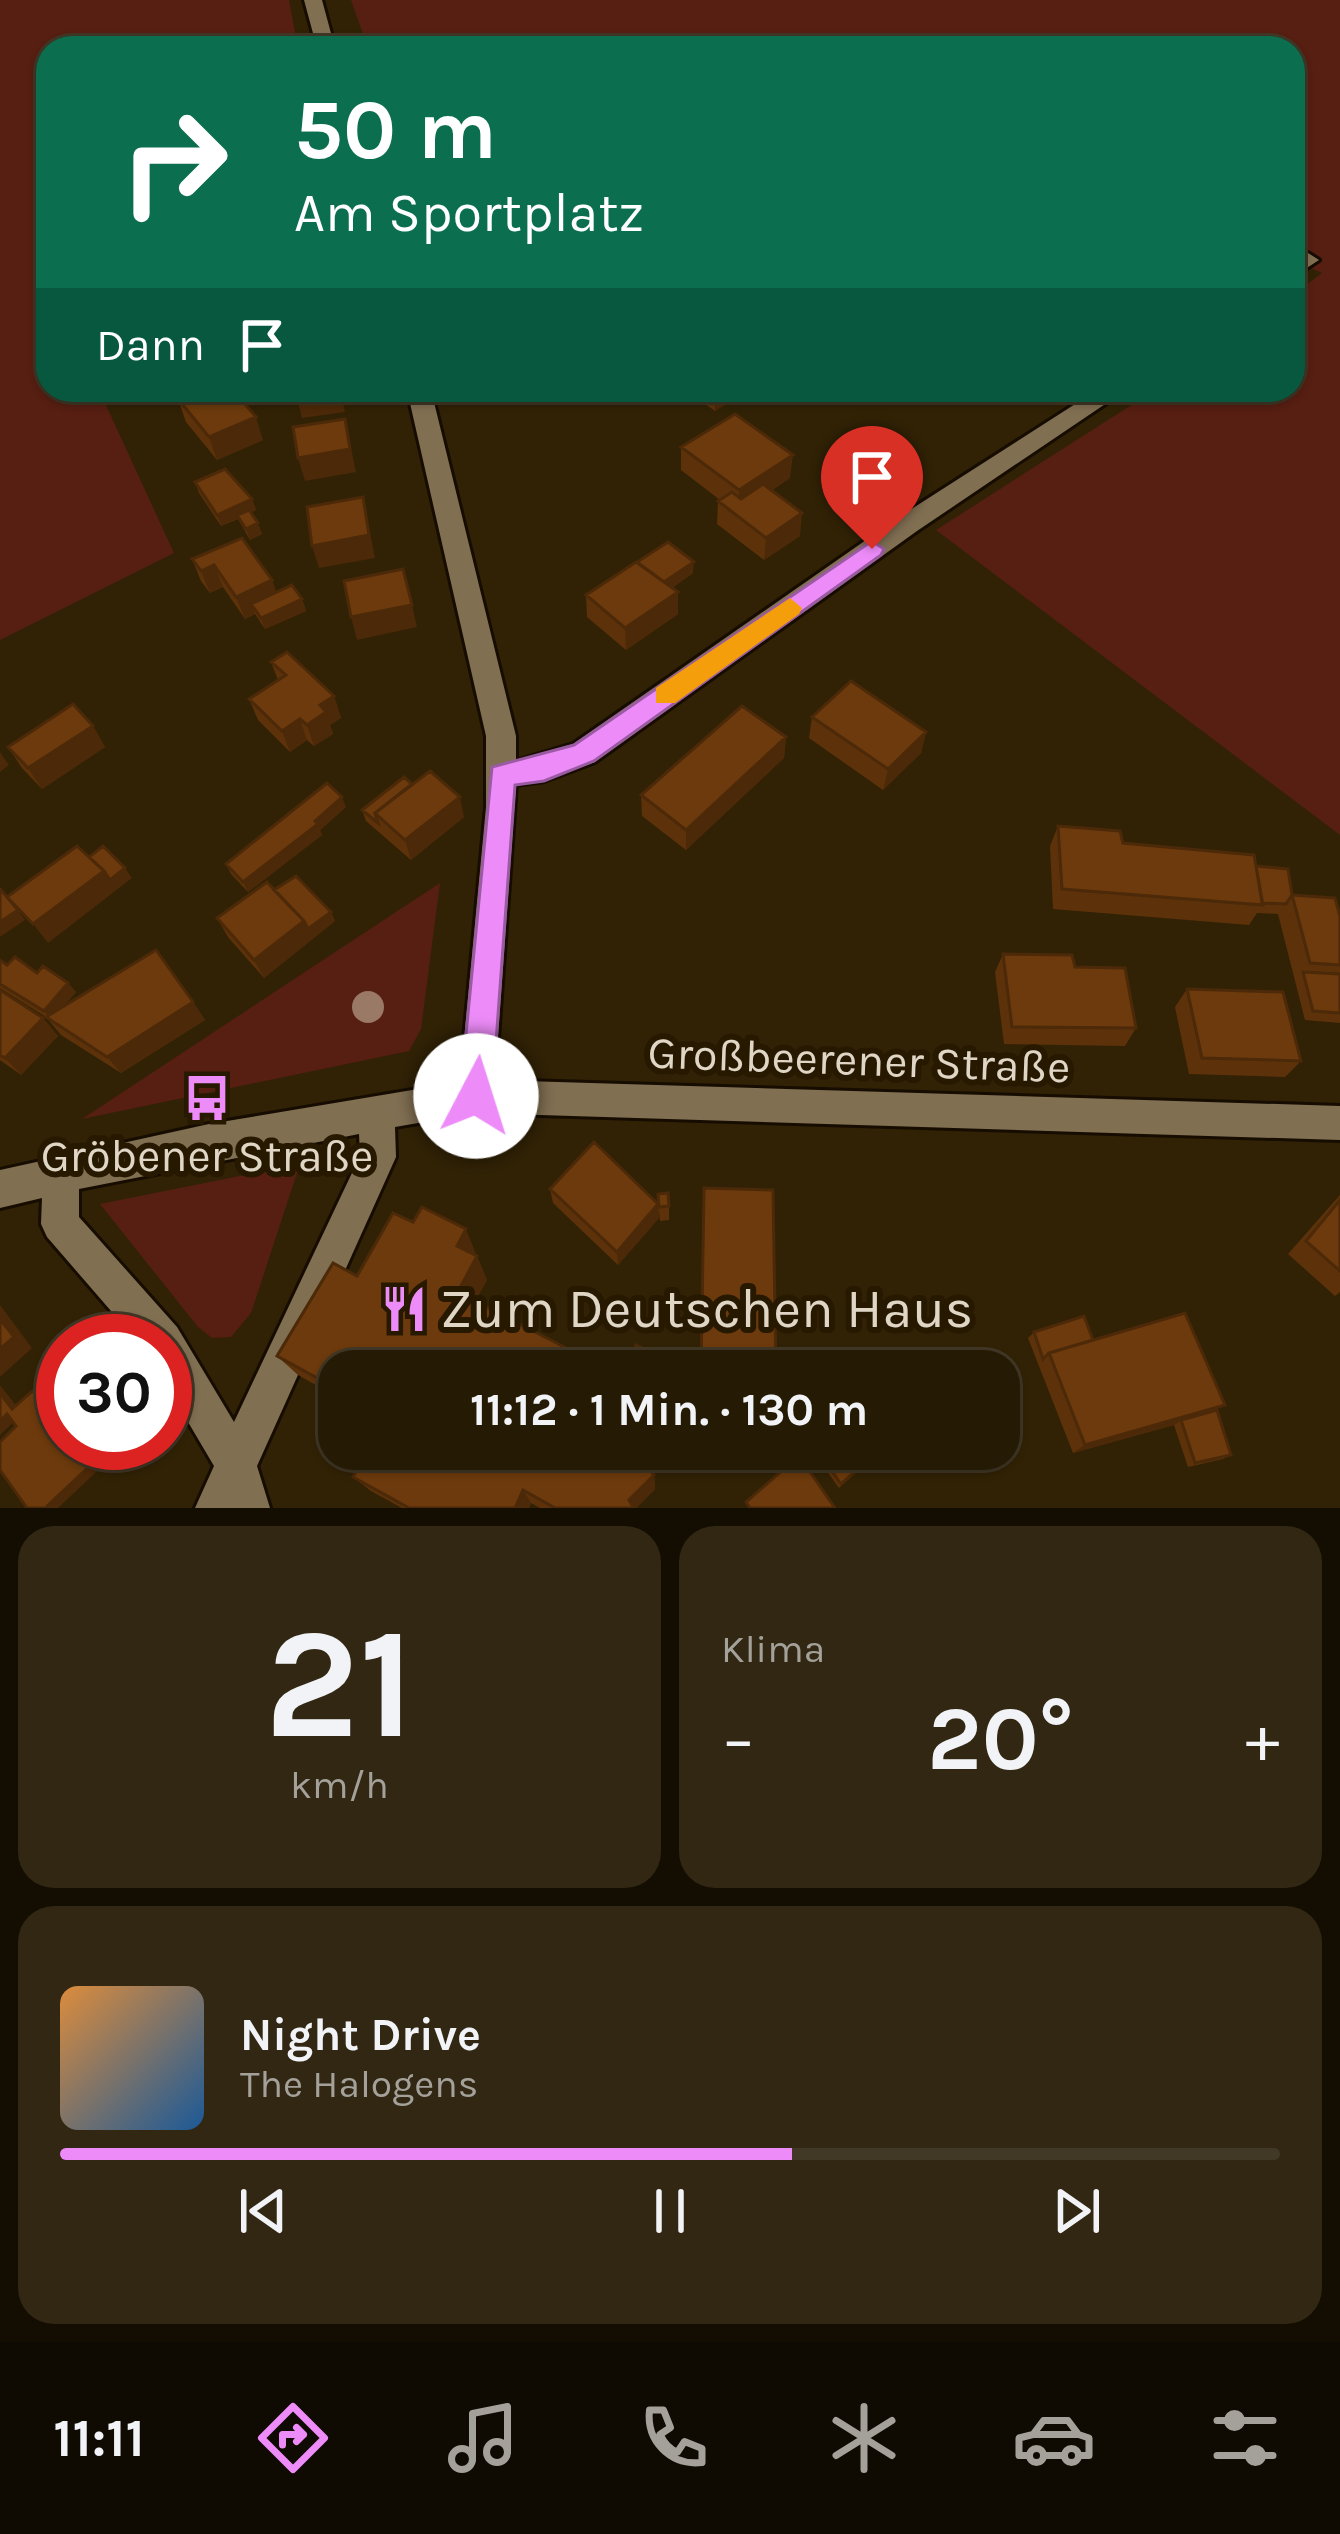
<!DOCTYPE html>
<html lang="de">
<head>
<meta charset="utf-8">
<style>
  :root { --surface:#251a04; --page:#312713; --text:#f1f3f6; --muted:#a3a19a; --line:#423826; --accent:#ed8cf9 }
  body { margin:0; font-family:Karla,sans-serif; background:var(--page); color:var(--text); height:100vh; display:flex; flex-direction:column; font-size:45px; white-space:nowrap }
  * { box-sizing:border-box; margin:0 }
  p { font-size:39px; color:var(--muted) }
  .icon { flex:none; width:66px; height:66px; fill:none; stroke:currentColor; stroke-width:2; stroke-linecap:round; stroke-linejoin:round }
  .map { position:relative; height:1508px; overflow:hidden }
  .details { display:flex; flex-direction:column; gap:18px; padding:18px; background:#140e02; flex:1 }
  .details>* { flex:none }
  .hud { position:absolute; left:36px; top:36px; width:1269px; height:366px; border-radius:36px; box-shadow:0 3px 9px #0004,0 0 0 3px var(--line); background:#0b6e4f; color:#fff; overflow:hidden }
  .speed { position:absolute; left:36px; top:1314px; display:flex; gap:24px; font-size:60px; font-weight:700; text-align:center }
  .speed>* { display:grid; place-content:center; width:156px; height:156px; border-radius:50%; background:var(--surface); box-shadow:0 3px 9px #0004,0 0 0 3px var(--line); line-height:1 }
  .speed .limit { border:18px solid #d22; background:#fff; color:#111 }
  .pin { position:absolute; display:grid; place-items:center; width:102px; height:102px; color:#fff; margin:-123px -51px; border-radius:50% 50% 50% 0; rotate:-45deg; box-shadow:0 0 12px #0007 }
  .pin .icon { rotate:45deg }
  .me { position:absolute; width:132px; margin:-66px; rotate:5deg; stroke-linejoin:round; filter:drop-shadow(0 0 9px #0008) }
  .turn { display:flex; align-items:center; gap:42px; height:252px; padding:0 60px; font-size:54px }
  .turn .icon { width:156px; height:156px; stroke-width:2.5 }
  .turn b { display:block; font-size:84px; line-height:102px }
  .then { display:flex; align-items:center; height:114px; padding:0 60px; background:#0003; gap:24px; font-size:45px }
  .big { font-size:90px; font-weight:700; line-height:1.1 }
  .details .tile { flex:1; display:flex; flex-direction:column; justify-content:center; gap:18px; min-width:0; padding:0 42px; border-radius:36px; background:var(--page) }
  .details .dial { align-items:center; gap:0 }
  .dial b { font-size:156px; line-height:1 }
  .song { display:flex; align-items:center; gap:36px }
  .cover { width:144px; height:144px; border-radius:18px; background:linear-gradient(135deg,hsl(30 70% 55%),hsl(210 70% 35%)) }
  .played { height:12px; border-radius:6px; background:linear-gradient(90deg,var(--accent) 60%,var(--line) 60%) }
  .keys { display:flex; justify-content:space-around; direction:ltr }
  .heat { display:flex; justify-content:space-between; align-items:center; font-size:66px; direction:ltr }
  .details .tiles { flex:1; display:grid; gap:18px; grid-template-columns:1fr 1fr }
  .tile:last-child { grid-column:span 2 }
  .trip { position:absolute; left:318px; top:1350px; width:702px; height:120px; border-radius:36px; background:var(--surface); box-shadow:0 3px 9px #0004,0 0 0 3px var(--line); font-weight:700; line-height:120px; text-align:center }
  .menu { display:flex; height:192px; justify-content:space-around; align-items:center; background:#0f0a02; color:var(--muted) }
  .menu .icon { width:84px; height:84px }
  .menu .active { color:var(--accent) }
  .menu b { font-size:54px; color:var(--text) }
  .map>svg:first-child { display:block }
  .green { fill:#571e12 }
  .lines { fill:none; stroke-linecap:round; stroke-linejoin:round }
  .minor-casing { stroke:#160c00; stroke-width:6 }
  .minor { fill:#816f52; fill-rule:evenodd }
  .tree { fill:#9a7966 }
  .wall { fill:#5d320a }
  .shaded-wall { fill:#4c2908 }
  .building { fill:#6c3a0c; stroke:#4c2908; stroke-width:3 }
  .route { fill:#ed8cf9; stroke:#9a5ba2; stroke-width:3 }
  .slow { fill:#f59e0b }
  .labels { text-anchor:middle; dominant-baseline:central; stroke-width:12; stroke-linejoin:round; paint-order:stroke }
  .street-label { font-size:45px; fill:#e0d6c6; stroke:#271800 }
  .poi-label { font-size:45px; fill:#e0d6c6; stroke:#271800 }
  .near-poi-label { font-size:54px; fill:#e0d6c6; stroke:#271800; text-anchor:start }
</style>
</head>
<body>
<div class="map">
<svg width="1340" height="1508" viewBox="0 0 1340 1508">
  <rect width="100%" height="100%" fill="#312205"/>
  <path class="green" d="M0,0H289L298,48H48V390H99L174,553L0,640Z
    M351,0H1340V835L936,530L1155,390H1293V295L1322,273L1293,260V48H368Z
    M440,883L421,1029L409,1051L82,1119Z
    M300,1164L251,1313L231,1337L212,1338L198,1327L100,1204Z"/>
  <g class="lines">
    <defs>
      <path id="minor" d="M304,0H322L335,48H317Z
        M1308,253L1319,260L1293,277V260Z
        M407,390H431L516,736V761L573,744L899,517L1097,390H1126L917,531L595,762L544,781L516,785L495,1080L1340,1106V1140L476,1113L395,1127L396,1157L257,1466L270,1508H195L214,1466L165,1383V1341H137L47,1237L41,1224L42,1198L0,1208V1170L209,1124L460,1082L486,807V736ZM359,1134L360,1156L234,1422L177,1327L79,1217V1189Z"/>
    </defs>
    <use href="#minor" class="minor-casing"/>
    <use href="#minor" class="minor"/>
  </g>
  <circle class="tree" cx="368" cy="1007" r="16"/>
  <path class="wall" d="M695,390H748L715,411L695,397Z
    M280,396L244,403L263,440L217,460L186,422L178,399L242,400Z
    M681,447L790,478L771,491L800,536L764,560L717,524L718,501L720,500L681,470Z
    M195,482L252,499L256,510L251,512L262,534L250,540L238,519L221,526L199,493Z
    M192,559L272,580L276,592L302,599L306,611L265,629L255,614L245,619L223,587L210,593L201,581Z
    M693,573L672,588L678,592V614L626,650L587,617L586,595Z
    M271,662L334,696L341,718L330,725L333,734L314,746L307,740L290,752L258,720L249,699L278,680Z
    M812,717L926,732L921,753L883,790L809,738Z
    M93,726L105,747L42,789L22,768L8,747Z
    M786,737L784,758L686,850L642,816L641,795Z
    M413,784L464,817L411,860L366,821L362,810Z
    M346,807L320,830L322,835L248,892L231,874L226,864Z
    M1058,826L1123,843L1256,866L1292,895L1340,916V1023L1305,1020L1278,914L1257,913L1249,925L1053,909L1050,846Z
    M274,890L331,912L335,921L264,978L228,937L217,918Z
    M1003,954L1075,967L1136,1028L1125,1046L1004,1044L995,972Z
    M0,960L7,965L68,983L76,992L63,1007L193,1002L205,1020L121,1073L61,1035L46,1017L0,988Z
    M1187,989L1301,1061L1285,1077L1189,1074L1175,1007Z
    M0,990L43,1018L58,1036L21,1075L0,1060Z
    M550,1189L669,1206V1220L660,1221L659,1210V1218L618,1265L553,1203Z
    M1340,1195V1292L1335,1296L1288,1254Z
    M476,1254L487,1280L475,1301L339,1371V1398L298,1375L277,1356L357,1276Z
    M1034,1332L1093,1340L1217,1410L1231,1455L1223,1459L1188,1467L1174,1425L1073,1453L1028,1338Z
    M368,1449H648L639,1459L654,1475L655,1489L636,1508H540L531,1503L529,1508H402L371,1491L353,1477Z
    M811,1449H882L839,1488Z"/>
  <path class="shaded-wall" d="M238,390H279L280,396L243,403Z
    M328,390H340L345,412L302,418L296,395Z
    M715,390H748L715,411Z
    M256,417L263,440L217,460L209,437Z
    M345,419L356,472L305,481L298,458Z
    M793,455L790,478L738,513L739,490Z
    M363,497L375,558L319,568L312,546Z
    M252,499L256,510L221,526L217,515Z
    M802,513L800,536L764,560L766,538Z
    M258,523L262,534L250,540L246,529Z
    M694,562L693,573L655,599V588Z
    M214,565L223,587L210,593L201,571Z
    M272,580L280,603L251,604L255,614L245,619L236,597Z
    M678,592V614L626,650L625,628Z
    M302,599L306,611L265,629L261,618Z
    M412,605L417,627L357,640L351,617Z
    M334,696L341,718L330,725L333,734L314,746L307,725L320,705Z
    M300,719L307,740L290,752L282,731Z
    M93,726L105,747L42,789L28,768Z
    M926,732L921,753L883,790L888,769Z
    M786,737L784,758L686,850V830Z
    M0,752L9,765L0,772Z
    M342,797L346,807L320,830L322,835L248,892L243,882Z
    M460,797L464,817L411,860L405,840Z
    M125,868L132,878L48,943L33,924L104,871Z
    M18,910L25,920L0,937V922Z
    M331,912L335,921L264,978L254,960L304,921Z
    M68,983L76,992L52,1020L44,1011Z
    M193,1002L205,1020L121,1073L107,1057Z
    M43,1018L58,1036L21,1075L5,1058Z
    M658,1204L659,1218L618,1265L617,1252Z
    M466,1229L476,1254L467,1270L457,1246Z
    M477,1256L487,1280L464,1323L453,1301Z
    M0,1305L32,1348L0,1377Z
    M0,1385L22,1413L12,1409L0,1393Z
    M1225,1405L1209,1414L1181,1420L1174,1425L1073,1453L1085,1445Z
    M7,1414L17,1419L0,1435V1421Z
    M114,1443H127L58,1508H45Z
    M632,1449H648L633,1465Z
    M654,1475L655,1489L636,1508H630L629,1500Z
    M523,1490L531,1503L529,1508H515Z"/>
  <path class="building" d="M198,390H233L256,417L209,437L178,399Z
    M295,390H328L296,395Z
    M735,414L793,455L739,490L681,447Z
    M345,419L350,449L298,458L293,427Z
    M225,469L252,499L217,515L195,482Z
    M763,484L802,513L766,538L718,501L732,492L741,499Z
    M363,497L369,535L312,546L307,507Z
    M249,510L258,523L246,529L237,515Z
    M242,538L272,580L236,597L214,565L201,571L192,559Z
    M668,542L694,562L664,582L637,562Z
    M636,562L678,592L625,628L586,595Z
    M403,569L412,605L351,617L344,581Z
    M292,585L302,599L261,618L251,604Z
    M287,652L334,696L320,705L326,712L307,725L300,719L282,731L249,699L286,675L271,662Z
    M851,681L926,732L888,769L812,717Z
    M73,704L93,726L28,768L8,747Z
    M742,706L786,737L686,830L641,795Z
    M430,771L460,797L405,840L375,813Z
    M404,777L412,784L375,813L378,823L362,810Z
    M327,783L342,797L315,821L318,824L243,882L226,864Z
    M1058,826L1120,831L1123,843L1254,855L1263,905L1062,889Z
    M77,846L104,871L33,924L7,897Z
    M103,846L125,868L110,880L104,871L89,857Z
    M1256,866L1288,869L1292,895L1286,904L1262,903Z
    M296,876L331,912L308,929L304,921L274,890Z
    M267,882L304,921L254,960L217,918Z
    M0,889L18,910L0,922Z
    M1292,895L1335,898L1340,916V965L1310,963Z
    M156,950L193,1002L107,1057L46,1017Z
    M1003,954L1072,955L1075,967L1125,968L1136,1028L1012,1027Z
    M15,957L37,973L43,966L68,983L44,1011L0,984V960L7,965Z
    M1303,972L1340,974V1013L1313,1011Z
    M1187,989L1283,992L1301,1061L1202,1058Z
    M0,990L43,1018L5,1058L0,1055Z
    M594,1142L658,1204L617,1252L550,1189Z
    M704,1188L773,1190L776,1371H701Z
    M668,1193L669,1206L659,1207L658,1194Z
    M1340,1200V1271L1306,1241Z
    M422,1207L466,1229L457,1246L477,1256L453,1301L462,1306L467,1297L611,1371H339V1390L277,1356L333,1263L357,1276L393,1213L413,1222Z
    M1185,1313L1225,1405L1085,1445L1049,1353Z
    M1084,1316L1093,1340L1049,1353L1043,1359L1034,1332Z
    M0,1319L14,1337L0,1349Z
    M636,1345L692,1371H624Z
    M63,1364V1443H114L45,1508H27L0,1470V1442L16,1426L7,1414L0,1421V1393L12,1409Z
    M1217,1410L1231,1455L1195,1463L1181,1420Z
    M368,1449H632L654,1475L629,1500L634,1508H555L523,1490L515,1508H409L353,1477Z
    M816,1449H881L841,1484Z
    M799,1456L835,1508H750L746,1502Z"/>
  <path class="route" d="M872,541L884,549L881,555L594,761L544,781L515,785L492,1096L487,1107L476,1111L464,1107L460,1096L492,767L574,745Z"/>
  <path class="slow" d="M790,598L802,608L799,614L675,703H656V688Z"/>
  <defs>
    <symbol id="bus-bare" viewBox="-9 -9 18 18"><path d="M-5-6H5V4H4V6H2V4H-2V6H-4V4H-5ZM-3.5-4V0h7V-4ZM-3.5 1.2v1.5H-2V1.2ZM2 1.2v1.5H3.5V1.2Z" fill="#ed8cf9" stroke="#271800" stroke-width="2.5" paint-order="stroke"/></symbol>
    <symbol id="restaurant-bare" viewBox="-9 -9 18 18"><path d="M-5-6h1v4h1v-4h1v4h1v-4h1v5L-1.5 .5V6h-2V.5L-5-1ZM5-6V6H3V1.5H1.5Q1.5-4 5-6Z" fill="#ed8cf9" stroke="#271800" stroke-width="2.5" paint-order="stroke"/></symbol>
  </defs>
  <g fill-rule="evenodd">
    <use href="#bus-bare" x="174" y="1065" width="66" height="66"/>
    <use href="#restaurant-bare" x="371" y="1276" width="66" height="66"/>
  </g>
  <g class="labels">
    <g class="street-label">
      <text transform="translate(859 1060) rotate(2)">Großbeerener Straße</text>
    </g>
    <g class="poi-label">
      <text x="207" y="1156">Gröbener Straße</text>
    </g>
    <g class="near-poi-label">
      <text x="440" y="1309">Zum Deutschen Haus</text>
    </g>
  </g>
</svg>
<div class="speed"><div class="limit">30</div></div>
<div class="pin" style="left:872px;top:549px;background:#d93025"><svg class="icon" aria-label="arrive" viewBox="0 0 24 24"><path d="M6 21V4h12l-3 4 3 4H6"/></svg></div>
<svg class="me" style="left:476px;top:1096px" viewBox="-20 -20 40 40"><circle r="19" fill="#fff"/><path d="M0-13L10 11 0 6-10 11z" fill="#ed8cf9"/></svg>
<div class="trip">11:12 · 1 Min. · 130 m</div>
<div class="hud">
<div class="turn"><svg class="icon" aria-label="right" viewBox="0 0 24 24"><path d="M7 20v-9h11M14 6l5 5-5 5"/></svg><div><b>50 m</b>Am Sportplatz</div></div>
<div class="then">Dann<svg class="icon" aria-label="arrive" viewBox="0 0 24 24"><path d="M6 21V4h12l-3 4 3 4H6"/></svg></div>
</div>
</div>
<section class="details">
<div class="tiles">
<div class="tile dial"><b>21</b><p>km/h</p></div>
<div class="tile"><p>Klima</p>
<div class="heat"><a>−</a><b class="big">20°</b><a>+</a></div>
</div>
<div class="tile">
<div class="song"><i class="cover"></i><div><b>Night Drive</b><p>The Halogens</p></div></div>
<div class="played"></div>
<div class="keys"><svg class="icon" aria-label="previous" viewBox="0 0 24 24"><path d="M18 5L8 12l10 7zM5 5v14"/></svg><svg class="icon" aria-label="pause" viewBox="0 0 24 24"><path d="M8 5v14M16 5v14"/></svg><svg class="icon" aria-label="next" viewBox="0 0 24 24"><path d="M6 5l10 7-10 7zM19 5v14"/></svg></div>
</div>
</div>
</section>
<nav class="menu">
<b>11:11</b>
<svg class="icon active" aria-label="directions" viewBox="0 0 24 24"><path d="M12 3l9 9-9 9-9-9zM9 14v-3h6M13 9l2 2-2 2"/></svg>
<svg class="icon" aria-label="music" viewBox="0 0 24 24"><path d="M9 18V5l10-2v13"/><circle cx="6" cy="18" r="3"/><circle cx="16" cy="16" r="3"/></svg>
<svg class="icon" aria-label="phone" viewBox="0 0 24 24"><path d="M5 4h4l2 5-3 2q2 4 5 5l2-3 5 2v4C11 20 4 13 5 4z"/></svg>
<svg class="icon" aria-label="climate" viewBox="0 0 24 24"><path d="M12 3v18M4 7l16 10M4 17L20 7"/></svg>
<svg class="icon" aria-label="car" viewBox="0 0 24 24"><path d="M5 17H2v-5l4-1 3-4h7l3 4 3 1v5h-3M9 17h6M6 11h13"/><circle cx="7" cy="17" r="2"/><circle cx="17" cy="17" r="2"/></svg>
<svg class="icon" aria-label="filters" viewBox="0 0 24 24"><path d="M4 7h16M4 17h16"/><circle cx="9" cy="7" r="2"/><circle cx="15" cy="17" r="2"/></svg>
</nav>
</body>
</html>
